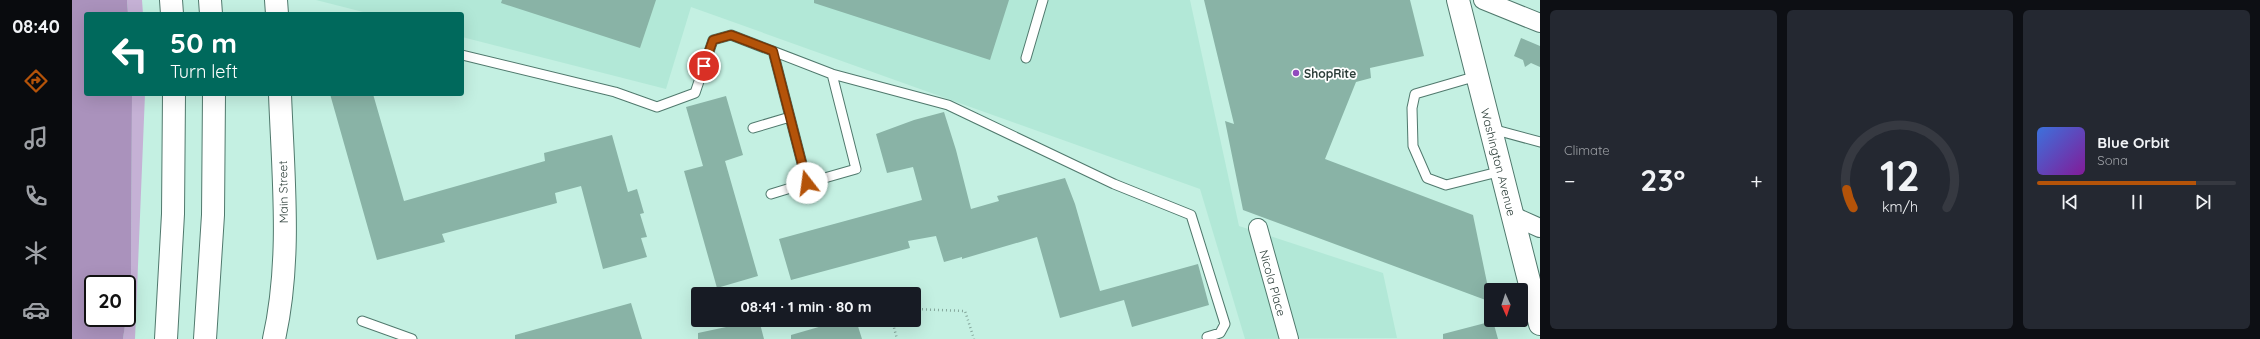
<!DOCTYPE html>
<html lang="en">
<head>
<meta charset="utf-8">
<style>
  :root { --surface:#171b24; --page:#242831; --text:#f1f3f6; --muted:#9ea1a6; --line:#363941; --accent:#b45309 }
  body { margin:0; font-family:Quicksand,sans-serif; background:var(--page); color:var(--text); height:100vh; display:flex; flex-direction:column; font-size:15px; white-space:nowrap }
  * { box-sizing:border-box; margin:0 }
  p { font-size:13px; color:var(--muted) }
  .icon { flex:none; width:22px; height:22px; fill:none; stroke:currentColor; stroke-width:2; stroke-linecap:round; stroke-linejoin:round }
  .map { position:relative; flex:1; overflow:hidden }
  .sheet { display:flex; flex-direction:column; gap:10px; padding:10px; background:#0d0f14; width:720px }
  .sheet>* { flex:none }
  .top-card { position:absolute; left:12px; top:12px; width:380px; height:84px; border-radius:4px; box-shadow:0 4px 16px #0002; background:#00695c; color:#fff; overflow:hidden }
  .needle { width:26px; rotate:177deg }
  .controls { position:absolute; left:1412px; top:283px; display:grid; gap:8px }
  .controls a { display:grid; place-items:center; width:44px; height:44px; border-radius:4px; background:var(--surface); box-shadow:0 4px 16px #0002; font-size:20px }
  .speed { position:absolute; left:12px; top:275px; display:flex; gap:8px; font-size:20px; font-weight:700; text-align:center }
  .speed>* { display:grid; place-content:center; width:52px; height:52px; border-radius:50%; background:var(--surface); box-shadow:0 4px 16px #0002; line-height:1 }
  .speed .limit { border:2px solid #111; border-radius:6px; background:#fff; color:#111 }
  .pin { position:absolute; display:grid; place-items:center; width:34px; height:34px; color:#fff; margin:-17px; border:2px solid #fff; border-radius:50%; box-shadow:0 1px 4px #0007 }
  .me { position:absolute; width:44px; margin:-22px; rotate:345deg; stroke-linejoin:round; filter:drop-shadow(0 0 3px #0008) }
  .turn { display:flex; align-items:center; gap:14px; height:84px; padding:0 20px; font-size:18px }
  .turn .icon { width:52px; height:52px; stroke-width:2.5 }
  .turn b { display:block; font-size:28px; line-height:34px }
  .big { font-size:30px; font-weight:700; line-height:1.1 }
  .sheet .widget { flex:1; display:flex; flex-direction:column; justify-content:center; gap:6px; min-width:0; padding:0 14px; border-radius:6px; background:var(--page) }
  .sheet .dial { align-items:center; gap:0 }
  .dial svg { height:104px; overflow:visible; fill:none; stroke:var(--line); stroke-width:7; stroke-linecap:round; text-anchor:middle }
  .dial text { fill:var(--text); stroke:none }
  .song { display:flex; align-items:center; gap:12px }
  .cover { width:48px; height:48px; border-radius:6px; background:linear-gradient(135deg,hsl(220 70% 55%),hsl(290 70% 35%)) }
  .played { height:4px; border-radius:2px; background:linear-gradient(90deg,var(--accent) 80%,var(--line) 80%) }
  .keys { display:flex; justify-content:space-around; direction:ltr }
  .heat { display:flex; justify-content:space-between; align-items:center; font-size:22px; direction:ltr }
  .sheet .tiles { flex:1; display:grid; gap:10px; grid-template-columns:repeat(3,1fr) }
  .trip { position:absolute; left:619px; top:287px; width:230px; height:40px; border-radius:4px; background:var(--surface); box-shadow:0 4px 16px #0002; font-weight:700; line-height:40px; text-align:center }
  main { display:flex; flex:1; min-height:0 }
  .menu { display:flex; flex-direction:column; width:72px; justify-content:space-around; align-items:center; background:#090b0e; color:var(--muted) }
  .menu .icon { width:28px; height:28px }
  .menu .selected { color:var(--accent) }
  .menu b { font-size:18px; color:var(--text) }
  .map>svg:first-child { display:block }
  .built { fill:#b2e8d7 }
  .green { fill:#c5b1d5 }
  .water { fill:#aa92bc }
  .building { fill:#89b3a6 }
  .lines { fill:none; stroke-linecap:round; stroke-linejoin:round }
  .lane-casing { stroke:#50796d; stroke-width:11 }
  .street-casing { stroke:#50796d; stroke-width:20 }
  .secondary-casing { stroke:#50796d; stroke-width:24 }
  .highway-casing { stroke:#50796d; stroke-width:24 }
  .path { stroke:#85a79c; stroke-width:2.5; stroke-dasharray:1 3; stroke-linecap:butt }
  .lane { stroke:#fff; stroke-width:9 }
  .street { stroke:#fff; stroke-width:18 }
  .secondary { stroke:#fff; stroke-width:22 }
  .highway { stroke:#fff; stroke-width:22 }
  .route-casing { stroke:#753606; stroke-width:10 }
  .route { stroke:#b45309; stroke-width:7 }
  .poi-dot { fill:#924bbe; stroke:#fff; stroke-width:1.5 }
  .labels { text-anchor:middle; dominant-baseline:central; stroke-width:3.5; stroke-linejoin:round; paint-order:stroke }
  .poi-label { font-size:12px; font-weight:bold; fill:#2c3e39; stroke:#fff; text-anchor:start }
  .street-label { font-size:12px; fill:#2c3e39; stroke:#fff }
</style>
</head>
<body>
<main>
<nav class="menu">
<b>08:40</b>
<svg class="icon selected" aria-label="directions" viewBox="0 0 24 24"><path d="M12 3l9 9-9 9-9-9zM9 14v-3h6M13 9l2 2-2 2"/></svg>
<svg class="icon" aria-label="music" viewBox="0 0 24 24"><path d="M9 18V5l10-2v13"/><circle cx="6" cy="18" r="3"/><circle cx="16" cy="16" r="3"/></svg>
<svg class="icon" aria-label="phone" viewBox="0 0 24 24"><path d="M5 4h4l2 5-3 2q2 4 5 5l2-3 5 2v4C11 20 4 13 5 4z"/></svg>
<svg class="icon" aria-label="climate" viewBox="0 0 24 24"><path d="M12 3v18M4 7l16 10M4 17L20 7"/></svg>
<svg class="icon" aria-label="car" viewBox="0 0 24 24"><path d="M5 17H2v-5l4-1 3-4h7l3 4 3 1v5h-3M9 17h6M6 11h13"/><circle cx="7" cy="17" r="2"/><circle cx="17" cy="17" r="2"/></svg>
</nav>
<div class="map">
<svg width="1468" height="339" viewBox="0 0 1468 339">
  <rect width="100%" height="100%" fill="#c4f0e2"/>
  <path class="built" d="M244,0H1118L1167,226L1311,273L1325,338L1173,339L1128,189L619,7L594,89L390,37V14H299Z"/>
  <path class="green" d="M55,0H70L71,14H56Z
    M60,94H73L63,339H51L59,279Z"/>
  <path class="water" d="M0,0H55L56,14H14V94H60L59,279L55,309V284H21V318H54L51,339H0Z"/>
  <path class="building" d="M430,0H584L568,48L429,3Z
    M742,0H937L918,60L742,3Z
    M1132,0H1338L1352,56L1298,68L1299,78L1284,82L1253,159L1401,215L1419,302L1171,210L1153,121L1162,124Z
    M1449,38L1468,46V67L1459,63L1453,67L1451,60L1442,56Z
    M258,94H301L332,201L473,161L472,153L540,135L556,192L565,189L572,213L568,214L575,237L569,238L575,257L531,269L509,186L483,193L485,203L370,234L373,242L305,260Z
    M654,96L671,155L653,161L686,276L645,288L612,171L631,166L614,107Z
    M872,112L884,150L899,209L927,201L925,196L993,178L1003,204L1028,291L1126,264L1137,305L1060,327L1052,300L988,318L965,237L890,259V257L872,262L864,236L836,241L838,248L719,280L707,239L850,200L841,167L815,173L804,134L842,120Z
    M559,303L570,339H443V335Z
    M687,320L692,339H626V333Z
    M771,320H784L790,339H719V335Z
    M1421,321L1426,339H1371V334Z"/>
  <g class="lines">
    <defs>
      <path id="lane" d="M701,51L735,183L784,169L760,74
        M390,55L543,92L585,107L623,93L641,40L659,35L760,74L876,105L1042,184L1119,215L1153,324L1148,333L1135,337L1136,339
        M954,58L971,0
        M1405,76L1343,94L1340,108L1341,146L1355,178L1374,185L1430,171
        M681,128L718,117
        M1420,129L1468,142
        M699,194L735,183
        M290,321L340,339"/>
      <g id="street">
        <path d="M1411,0L1468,23"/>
        <path d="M1441,216L1468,228"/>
        <path id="s1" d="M1186,228L1217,339"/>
      </g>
      <g id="secondary">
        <path d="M204,0L205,14"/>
        <path id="s2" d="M1386,0L1468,324"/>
        <path d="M202,339C220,259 211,175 208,94"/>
      </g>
      <path id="highway" d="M99,0L100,14
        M138,0L139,14
        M94,339L101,214L102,94
        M133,339L141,215L142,94"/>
    </defs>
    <use href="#lane" class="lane-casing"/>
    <use href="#street" class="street-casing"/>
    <use href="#secondary" class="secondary-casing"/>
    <use href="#highway" class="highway-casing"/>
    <path class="path" d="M842,309L893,311L902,339
      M820,320L825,339"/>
    <use href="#lane" class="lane"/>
    <use href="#street" class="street"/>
    <use href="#secondary" class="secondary"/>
    <use href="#highway" class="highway"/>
  </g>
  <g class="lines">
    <defs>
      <path id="route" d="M632,66L641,40L659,35L701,51L735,183"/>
    </defs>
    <use href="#route" class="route-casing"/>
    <use href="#route" class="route"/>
  </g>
  <circle class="poi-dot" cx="1224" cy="73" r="4"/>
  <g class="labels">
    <g class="poi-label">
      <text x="1232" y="73">ShopRite</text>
    </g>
    <g class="street-label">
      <text stroke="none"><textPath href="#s2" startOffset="167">Washington Avenue</textPath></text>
      <text transform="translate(211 192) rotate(-91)">Main Street</text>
      <text stroke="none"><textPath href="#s1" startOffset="57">Nicola Place</textPath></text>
    </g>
  </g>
</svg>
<div class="controls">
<a><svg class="needle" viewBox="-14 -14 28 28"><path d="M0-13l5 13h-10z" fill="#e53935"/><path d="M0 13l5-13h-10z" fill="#9ea1a6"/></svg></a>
</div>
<div class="speed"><div class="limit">20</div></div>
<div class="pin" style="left:632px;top:66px;background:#d93025"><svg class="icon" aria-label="arrive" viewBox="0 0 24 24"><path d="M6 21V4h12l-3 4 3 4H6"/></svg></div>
<svg class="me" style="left:735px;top:183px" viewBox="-20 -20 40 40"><circle r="19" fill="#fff"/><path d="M0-13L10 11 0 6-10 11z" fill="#b45309"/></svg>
<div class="trip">08:41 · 1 min · 80 m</div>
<div class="top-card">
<div class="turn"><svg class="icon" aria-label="left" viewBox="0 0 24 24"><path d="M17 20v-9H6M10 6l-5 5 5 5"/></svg><div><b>50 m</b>Turn left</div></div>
</div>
</div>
<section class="sheet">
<div class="tiles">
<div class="widget"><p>Climate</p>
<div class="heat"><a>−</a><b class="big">23°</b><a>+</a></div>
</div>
<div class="widget dial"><svg viewBox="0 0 100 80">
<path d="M14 69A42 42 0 1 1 86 69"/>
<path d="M14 69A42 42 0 0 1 9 55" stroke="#b45309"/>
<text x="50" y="56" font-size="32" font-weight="700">12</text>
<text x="50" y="72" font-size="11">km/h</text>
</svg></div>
<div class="widget">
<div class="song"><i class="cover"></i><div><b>Blue Orbit</b><p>Sona</p></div></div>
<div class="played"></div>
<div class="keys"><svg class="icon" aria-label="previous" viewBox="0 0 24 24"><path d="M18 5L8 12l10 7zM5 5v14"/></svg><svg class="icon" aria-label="pause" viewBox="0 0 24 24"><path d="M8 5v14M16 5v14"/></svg><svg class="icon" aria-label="next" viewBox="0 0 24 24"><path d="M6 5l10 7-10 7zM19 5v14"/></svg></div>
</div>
</div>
</section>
</main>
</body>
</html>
